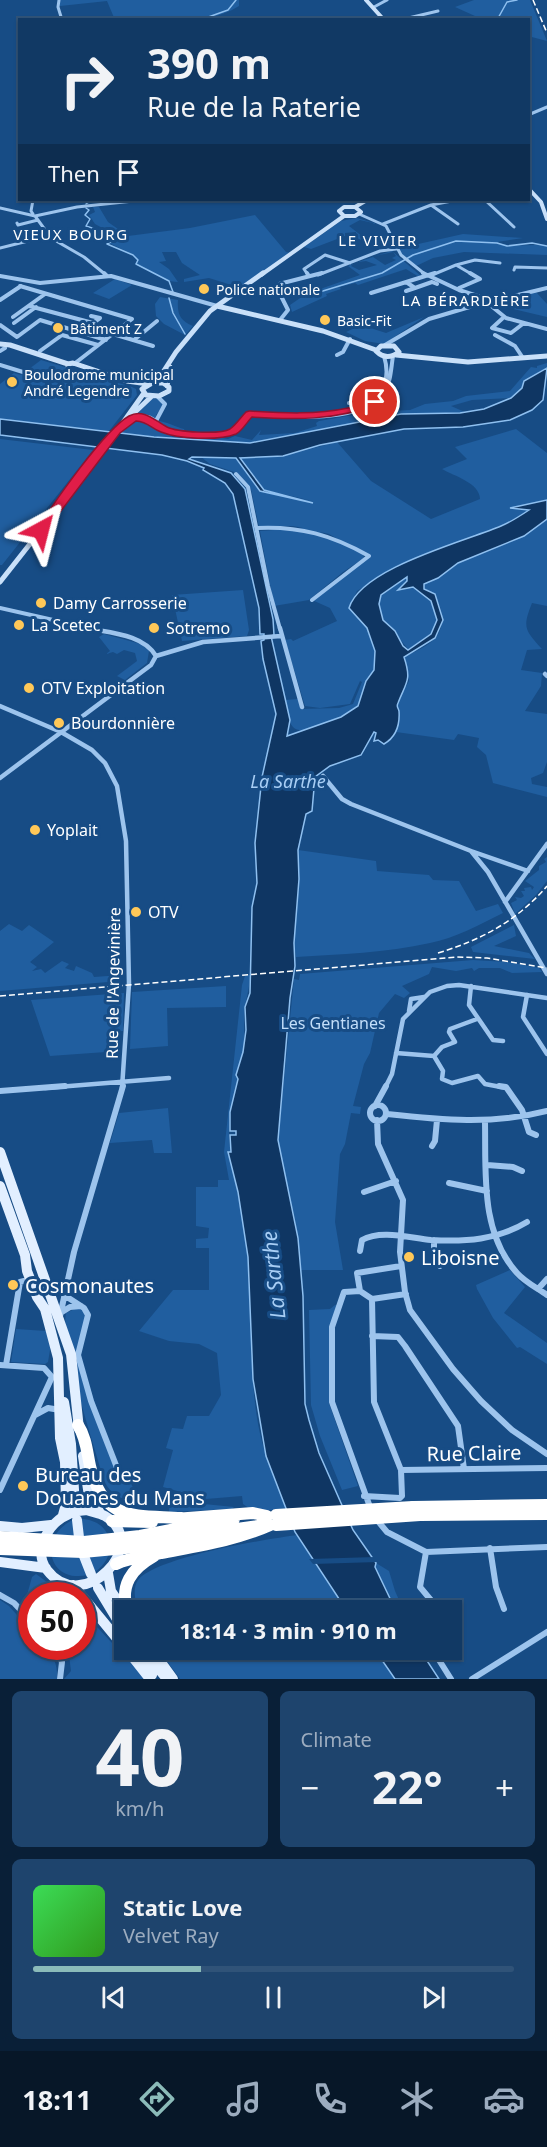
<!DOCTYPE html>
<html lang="en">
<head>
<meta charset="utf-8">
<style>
  :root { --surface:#113964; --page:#1e446d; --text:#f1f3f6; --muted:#9cacbf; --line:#305378; --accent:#8bbbb9 }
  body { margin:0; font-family:"Noto Sans",sans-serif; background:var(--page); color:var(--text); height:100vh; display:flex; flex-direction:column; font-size:22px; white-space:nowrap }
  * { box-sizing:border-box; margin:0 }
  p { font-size:20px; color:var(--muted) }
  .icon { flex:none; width:33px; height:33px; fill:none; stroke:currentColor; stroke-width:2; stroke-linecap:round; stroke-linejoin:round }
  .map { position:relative; height:1679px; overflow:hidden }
  .sheet { display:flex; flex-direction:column; gap:12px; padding:12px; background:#091f37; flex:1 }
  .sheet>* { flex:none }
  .guide { position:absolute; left:18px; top:18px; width:512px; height:183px; border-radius:0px; box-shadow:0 2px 4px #0004,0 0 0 2px var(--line); background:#113964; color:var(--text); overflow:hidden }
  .speed { position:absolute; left:18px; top:1582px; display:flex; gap:12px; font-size:30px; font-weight:700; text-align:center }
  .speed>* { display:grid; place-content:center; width:78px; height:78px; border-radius:50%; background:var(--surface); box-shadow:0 2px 4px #0004,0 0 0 2px var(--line); line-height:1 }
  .speed .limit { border:9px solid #d22; background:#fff; color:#111 }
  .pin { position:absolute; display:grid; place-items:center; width:51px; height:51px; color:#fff; margin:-26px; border:3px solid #fff; border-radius:50%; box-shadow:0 2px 6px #0007 }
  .me { position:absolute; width:66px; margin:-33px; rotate:38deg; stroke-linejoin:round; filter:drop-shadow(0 0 4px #0008) }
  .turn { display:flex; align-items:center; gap:21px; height:126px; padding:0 30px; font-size:27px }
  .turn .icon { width:78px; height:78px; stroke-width:2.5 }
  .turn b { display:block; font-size:42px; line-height:51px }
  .then { display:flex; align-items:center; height:57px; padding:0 30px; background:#0003; gap:12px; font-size:22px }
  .big { font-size:45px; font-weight:700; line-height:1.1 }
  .sheet .tile { flex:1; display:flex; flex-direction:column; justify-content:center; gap:9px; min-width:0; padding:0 21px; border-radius:9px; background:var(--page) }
  .sheet .dial { align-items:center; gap:0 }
  .dial b { font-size:78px; line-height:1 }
  .song { display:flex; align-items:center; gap:18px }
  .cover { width:72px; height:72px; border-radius:9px; background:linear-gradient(135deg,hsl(130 70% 55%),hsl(110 70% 35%)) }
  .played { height:6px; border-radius:3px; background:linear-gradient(90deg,var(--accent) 35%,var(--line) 35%) }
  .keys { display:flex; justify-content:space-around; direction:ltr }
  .heat { display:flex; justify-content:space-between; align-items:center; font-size:33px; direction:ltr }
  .sheet .tiles { flex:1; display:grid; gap:12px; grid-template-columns:1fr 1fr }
  .tile:last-child { grid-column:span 2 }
  .trip { position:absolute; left:114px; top:1600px; width:348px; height:60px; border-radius:0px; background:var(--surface); box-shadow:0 2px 4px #0004,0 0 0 2px var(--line); font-weight:700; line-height:60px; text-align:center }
  .tab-bar { display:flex; height:96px; justify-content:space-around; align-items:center; background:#071728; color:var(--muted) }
  .tab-bar .icon { width:42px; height:42px }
  .tab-bar .on { color:var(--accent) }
  .tab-bar b { font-size:27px; color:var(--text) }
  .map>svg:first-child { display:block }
  .green { fill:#205e9f }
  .water { fill:#0f3663; stroke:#8fc0f0; stroke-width:1.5; fill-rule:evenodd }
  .pier { fill:#174c85 }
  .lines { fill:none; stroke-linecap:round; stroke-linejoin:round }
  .stream { stroke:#8fc0f0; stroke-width:1.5 }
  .street-far3 { stroke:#9dc4ed; stroke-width:3 }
  .street-far2 { stroke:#9dc4ed; stroke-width:4 }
  .street-far1 { stroke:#9dc4ed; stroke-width:4.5 }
  .street { stroke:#9dc4ed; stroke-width:6 }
  .secondary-far1 { stroke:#c9e0f9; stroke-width:4 }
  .secondary { stroke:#c9e0f9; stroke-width:5 }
  .primary { stroke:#e2efff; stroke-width:10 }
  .highway { stroke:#fff; stroke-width:12 }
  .rail { stroke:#fff; stroke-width:1.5; stroke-dasharray:6 3; stroke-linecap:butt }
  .highway-bridge { stroke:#fff; stroke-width:12 }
  .route { fill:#e11d48; stroke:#92132f; stroke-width:1.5 }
  .poi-dot { fill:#ffc858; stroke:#174c85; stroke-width:2 }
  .labels { text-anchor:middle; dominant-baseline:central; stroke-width:6; stroke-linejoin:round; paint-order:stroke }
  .far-poi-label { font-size:14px; fill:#fff; stroke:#174c85; text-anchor:start }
  .far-neighbourhood-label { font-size:15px; letter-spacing:1.5px; fill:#fff; stroke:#174c85 }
  .poi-label { font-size:16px; fill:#fff; stroke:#174c85; text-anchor:start }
  .street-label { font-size:16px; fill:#fff; stroke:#174c85 }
  .park-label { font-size:16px; fill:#c2defa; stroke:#174c85 }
  .water-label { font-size:18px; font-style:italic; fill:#a8cef5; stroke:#174c85 }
  .near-poi-label { font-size:20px; fill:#fff; stroke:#174c85; text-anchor:start }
  .near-street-label { font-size:20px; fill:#fff; stroke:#174c85 }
  .near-water-label { font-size:21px; font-style:italic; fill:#a8cef5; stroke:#174c85 }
</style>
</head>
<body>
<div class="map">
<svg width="547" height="1679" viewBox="0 0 547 1679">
  <rect width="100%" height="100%" fill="#174c85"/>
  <path class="green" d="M60,0H239V6C205,28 154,19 115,20L107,1L60,6Z
    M474,0H530L547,41L528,36V20L468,19L475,16L455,7Z
    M93,207H99L108,222L128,236L190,228L255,215L286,252L291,253L241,288L209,278L184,282V279L200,275L182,263L176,252H162L166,261L159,262L169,269L178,282L168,281L135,264L137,261L132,254L109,243L121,238L95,224L89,215L95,212Z
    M357,218L377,224L360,220L349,226L367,240L371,239L372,245L355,237L356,232L345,233V236L311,249L304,247L341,221Z
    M463,234L523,238L497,242C512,249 531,243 547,246V255L464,252L433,258L414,267L403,259L396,249Z
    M392,251L421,276L419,277L406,269L358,285L355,283L339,287L341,289L326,294L327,296L292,312L290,305L306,294L360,275L348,266L353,264L351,266L359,270L377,265L366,261L358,262L373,257L385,265L396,260L392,258L396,256L393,252L375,256Z
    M115,279L132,285L109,299L93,293Z
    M536,292L547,304V317L505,307L498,309L494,305L500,301Z
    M160,297L178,300C177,314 180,321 193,326L185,335L164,324L156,316L155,304Z
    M424,317L384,344L365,341L346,332L361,325L386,333Z
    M41,360L132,387L136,389L137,395L109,431L0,419V384L14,373L21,375Z
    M547,363V368L524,381L522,388L511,398L472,400L451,406L467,413L401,414L250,443L182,439L215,437L228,439L235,436L252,440L261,430L259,435L295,433L317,426L316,423L319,421L371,412L410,410L425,404L453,401L466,396L510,391L531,367L537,368V366Z
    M153,398L163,401V406L156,415V421C163,420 176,427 184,429L185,432L168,431V434L176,439L118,433L117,429L134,417Z
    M516,429L547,453V500L510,508L529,510L499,528L401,564L357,591L349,608L367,628L376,654L374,670L366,681L359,706C348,714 304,739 293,727C288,722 287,707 285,700L298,699L301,709L339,708L353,704L362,682L360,681L350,704L320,708L305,706L285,640L291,639L293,641L337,621L330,608L312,600L369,557L329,534L320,532L363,554L364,558L343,572L309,600L274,606L260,531L303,528L293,526L259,527L251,489L244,480L237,473L210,464L201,457L236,458L260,491L313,501L264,490L239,458L283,456L337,442L371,481L431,519L480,499C480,483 454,476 442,469L467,459L455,447Z
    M0,439L93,450L2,565H0Z
    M547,519V606L532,603C522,628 525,630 542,649L527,650L521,670L542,673L541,686L525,711L547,714V762L543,773L531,778L532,784L547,787V797L493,783L486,755L477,747L479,738L458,734L454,740L396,732L399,722L396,705L409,681L404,657C414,652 429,646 436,637C449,620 440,597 424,588V584L438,578L458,563L524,536Z
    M404,578L408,579L398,590L413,587L431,601L437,620L433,632L409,650L382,618L379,604L381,595Z
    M243,590L249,630L247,636L182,641L172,595Z
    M104,634L141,644L149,651L147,663L125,680L117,676L137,661L135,653L124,650L117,654L113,652L106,654L110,651L99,637Z
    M298,850L376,861L377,871L429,875L433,880L459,881L476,911L498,904L503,913C479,925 455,938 430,943C386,953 340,954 296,957L294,943L299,879Z
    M547,857V881L536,895L515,914L511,903L517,900L515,897L521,898L524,896L521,891H525L524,888L531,887L532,890L534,887L525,881L539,870V866L546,862L544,859Z
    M9,924L22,931L29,925L54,942L30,962L37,967L32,971L41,969L45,973L62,961L69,964L65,968L74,971L76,966L92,973L94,977L121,975L120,981L0,991V931Z
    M514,925L516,936L494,946L529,953L535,959L473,952L471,947Z
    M473,960L508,962L539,968L542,972L512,973L500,968H479L474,971L472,968L456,971L432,967L429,974L402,986L410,993L404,998L395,994L379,1013L370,1053L364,1064L353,1106L361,1107L360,1114L351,1113L345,1144L340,1154L335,1222L343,1270H301L295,1218L286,1185L278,1140L294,979L299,980L300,974Z
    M250,975C250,990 244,1003 244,1017C244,1030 245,1042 243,1055C236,1087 224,1118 231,1152L228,1153C241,1201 250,1251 251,1301C252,1350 250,1408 266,1455C272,1474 279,1491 287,1509L253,1511L243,1504L242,1496L206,1499L163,1487L173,1450L166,1448L172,1428L183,1429L187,1416H209L221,1395L217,1353L199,1344L169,1341L139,1331L173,1290H209V1248H196V1239L208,1238L209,1228L196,1226V1187H218V1180H229L224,1152L242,985L245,976Z
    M226,986V1007L167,1008L168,1046L130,1049L132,992Z
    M124,993L123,1031H120V1051L50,1056L31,1000Z
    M168,1108L172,1153H154L152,1140L110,1143L119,1113Z
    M510,1270L525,1287L504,1313L547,1343V1364L520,1347L517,1348L493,1318L477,1289L476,1285Z
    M335,1305H337L330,1328L329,1403L358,1486L342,1490L320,1436L311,1405L309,1310L330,1309Z
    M81,1306L87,1312L80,1360L121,1478L124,1483L130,1481L140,1504C125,1500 110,1496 104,1480C94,1445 60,1343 66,1313Z
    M16,1329L46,1331L51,1344L48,1362L45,1364L11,1362Z
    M170,1496L194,1503L234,1507L232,1509L169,1512Z
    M80,1519C113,1519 120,1555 95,1572L84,1545Z
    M73,1520L88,1575C47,1584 38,1536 73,1520Z
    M298,1535C314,1561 330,1586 347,1611H140C135,1603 132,1589 138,1580C157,1557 266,1539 298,1535Z
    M376,1563L389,1571L395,1591L404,1611H397L375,1567Z
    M36,1574L66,1596H32L31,1615L24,1606L32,1577Z
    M0,1600L9,1606L31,1631L32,1647H46C54,1657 58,1666 57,1679H0Z
    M83,1612L127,1659L129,1657L146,1679H64L71,1671L68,1647H82Z
    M159,1650H375L395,1679H180Z"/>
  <path class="water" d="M547,368L543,400L532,410L510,420L463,427L404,429L320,445L283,456L240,458L264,490L313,503L260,491L236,458L192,457L189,459L231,473L245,489L273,619L274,635L271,636L290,720L287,736L341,717L358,706L366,681L374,670L375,651L367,628L349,608C361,568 463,542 501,526C511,522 520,516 529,510L510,508L547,500V519L524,536L458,563L438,578L424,584V589L435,594L443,620L435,638L404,657C412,681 406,682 398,703C396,707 398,707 399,711C400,725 396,737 384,744L378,740L374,741L376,733L374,732L361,755L330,766L315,777L312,811L306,814L298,850L299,879L294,943L295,966L290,998L278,1140L298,1238L303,1296L305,1404L309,1420L319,1453L341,1503L353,1530L376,1563L375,1567L396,1611H347L295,1532L266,1456L253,1379L248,1257L238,1192L228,1152H231L230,1135H236V1131H230V1112L238,1079L236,1075L243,1052L246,1030L245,1007L250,993L252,907L257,883L255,843L262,777L276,714L263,659L261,641L264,640V634H260L259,608L233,494L225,483L203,470L204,468L187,461L162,455L0,435V419L154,437L250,443L401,414L460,413L484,409L511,398L522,388L524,381ZM407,577V581L398,590L413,587L431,601L437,620L431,634L408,650L403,646L395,631L383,620L379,604L381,595Z
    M375,1650H420L439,1679H395Z"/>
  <path class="pier" d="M375,1557L378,1562L313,1564L309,1559Z"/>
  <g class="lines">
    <path class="stream" d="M200,20L228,10L236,0
      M497,20L507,2L517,0
      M86,204L92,200
      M86,208L89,210L85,215L90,219L86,226L98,230L97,233H107L118,238L107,244L133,255L138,260L136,264L169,281L173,292
      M313,294L382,273L413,255L456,241L497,243L507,246L532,243L547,246
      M169,298L173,313L185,334"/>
    <path class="street-far3" d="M59,0L58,7L62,20
      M374,7L387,0
      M400,20L438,11
      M528,115L547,107
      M33,200L31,211L33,214
      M485,200L514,227
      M431,205L458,224
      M0,208L35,216L77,207L143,200
      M359,214L386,226L401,255L426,275
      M35,216L51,238L84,257L106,275
      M17,223L18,225L38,220
      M383,224L431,205L457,200
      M0,248L48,236
      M456,265L475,260L500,263
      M514,270L515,267L547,268
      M308,275L304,269L325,255L350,263
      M318,275L380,251L396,249
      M432,275L456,265L473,275"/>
    <path class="street-far2" d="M104,273L107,276
      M307,273L309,276
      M423,273L459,290L493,301
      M0,276L40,283L111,276L217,306
      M406,282L415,288L432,282L437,284
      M20,286L132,319L74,364
      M459,288L480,279L470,273
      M406,291L415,288
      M371,293L435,273
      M0,300L21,286
      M483,303L490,305L493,301L547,288
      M490,305L506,318L547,329
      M29,306L93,323L100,318L91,316
      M13,317L45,294
      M504,317L492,328L511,333L524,323
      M280,320L288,310L277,288L279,284L322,273
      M14,323L36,307
      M0,325L17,337L40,320L106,340
      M91,325L103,329
      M113,334L153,346
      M495,335L515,346L523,358
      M134,340L157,321
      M385,345L429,319L483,303
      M0,351L5,348
      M40,351L62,335L98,345
      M337,355L343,352L350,339
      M0,365L23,372
      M349,403C377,401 393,386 384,356
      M156,421L165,404L158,397
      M122,426C130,421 139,415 148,417C156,419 157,425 163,429C176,438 220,438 233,431C240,428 245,421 249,414C283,416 363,425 384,393C391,382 391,368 393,356
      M236,474L248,487L268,586L280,629
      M257,528C300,526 332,535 369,556L312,600
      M0,608L93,629"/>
    <path class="street-far1" d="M86,628C110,633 143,634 156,656
      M280,628L302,707
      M156,656L203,642L281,636
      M545,674L547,676
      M0,706L61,732L92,750L105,763L117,786L126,841L129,984L122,1088
      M323,776L342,799L351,804L471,851L488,872L547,974
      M0,778L151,665L156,656
      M471,851L528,871
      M505,902L547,844
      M471,986L469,1005L493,1040L503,1041
      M527,995L523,1017L547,1054
      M409,1011L411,999L424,997
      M396,1053L434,1056L443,1071L442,1079L452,1083L478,1076L485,1084L506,1088
      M434,1056L442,1047L455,1042L449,1032L450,1029L477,1019
      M45,1088L169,1078
      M385,1088L392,1074L403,1019L430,992L447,986L459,985L547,998"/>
    <path class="street" d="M499,1086L506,1087L522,1110L529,1132L536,1135
      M0,1091L65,1086
      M370 1113a8 8 0 1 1 16 0a8 8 0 1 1-16 0Z
      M375,1106L386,1086
      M387,1114C441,1120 493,1125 547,1111
      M377,1120L378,1144L403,1200L400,1252L405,1292L410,1310L453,1369L481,1401L512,1430L547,1454
      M485,1122C486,1173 480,1232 517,1273C525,1282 537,1288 547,1295
      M432,1146L435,1141L437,1120
      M487,1165L513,1167L522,1171
      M449,1183L487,1191
      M364,1192L396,1181
      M434,1240V1251L440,1266
      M360,1251L362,1240C381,1229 410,1238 431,1240C466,1242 497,1240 527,1222
      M538,1289L547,1279
      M360,1291L357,1273L401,1266
      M64,1295L84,1308L88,1315L78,1355L91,1401L121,1478
      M62,1312L70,1307L81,1306
      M60,1316L74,1252L123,1086
      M372,1336L398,1337L405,1346L458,1426L464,1469
      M0,1365L44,1368L52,1377L0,1490
      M6,1365L20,1282L24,1281
      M35,1415L48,1408L60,1410
      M401,1470L547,1468
      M364,1496L400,1498L402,1496L401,1470L374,1402L372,1299L406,1294
      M370,1507L332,1402V1327L344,1292L360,1291L372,1299
      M377,1520L387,1532L426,1552
      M490,1548L496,1587L504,1609
      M0,1595L14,1603L32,1622
      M440,1611L420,1587L426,1552L547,1547
      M54,1647L62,1662L60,1679
      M439,1660L451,1679
      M472,1679L547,1632"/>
    <path class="secondary-far1" d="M366,0L384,20
      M528,188L541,202L547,219
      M344,207H355L361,212L355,216H344L339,211Z
      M355,207L367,200
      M261,275L344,216"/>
    <path class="secondary" d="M217,306L323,331L376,350
      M0,344L10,345L68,364V366
      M381,346H394L399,352C391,358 383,358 376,351Z
      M396,355L468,362L547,356
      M68,364L73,363L127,381L148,384
      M152,383H163L169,387V391L159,396L146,395L142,389Z
      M156,383L176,352L210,311L263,273
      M167,386L170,367
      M132,415L152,396
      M0,582L100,455L144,393"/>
    <path class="primary" d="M0,1152L71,1354L79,1429
      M0,1186L25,1255L27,1271L37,1297L45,1309L58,1358L60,1438L65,1462L66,1504L63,1515
      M64,1402L71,1444L75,1505
      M83,1456L89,1496L100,1513
      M87,1510C92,1512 100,1513 105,1516C152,1544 83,1617 47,1570C32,1550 49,1522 69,1514C74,1511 81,1511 87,1510Z
      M77,1520L80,1546L91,1574
      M0,1526L22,1528L51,1525
      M0,1562L46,1568
      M108,1573L111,1591L124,1610
      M73,1585L124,1647
      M98,1588L124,1631
      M127,1650L150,1679
      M138,1650L152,1675
      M143,1650L167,1679
      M152,1650L173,1679"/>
    <path class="highway" d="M78,1425C86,1437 87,1452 90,1466C103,1522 134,1515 181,1518
      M413,1507L547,1505
      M420,1515L547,1514
      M175,1519L253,1513L267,1516
      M112,1521L152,1522
      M196,1525L234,1519
      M208,1533L265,1525
      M116,1564C131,1557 145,1557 161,1553C197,1546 237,1540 270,1525
      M127,1611C120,1585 131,1569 154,1556"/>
    <path class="rail" d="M533,0L547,33
      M438,953C481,940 517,921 547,886
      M0,996L457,957L487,958L547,968"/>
    <path class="highway-bridge" d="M276,1515L413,1507
      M276,1525L420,1515
      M0,1537L84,1542L140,1536L196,1525
      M0,1549L83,1552L136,1547L208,1533"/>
  </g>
  <path class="route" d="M375,398L379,399V404C337,420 297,420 252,417C247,422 242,431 236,434C218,441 178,439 161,432C151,428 148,422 136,421L120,433L45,532H37L36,530C54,503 104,430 129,416C144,408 155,421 167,427C177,432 220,435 230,429C236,425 241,417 246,412L249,411C283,413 315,415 348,408C358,406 366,401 375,398Z"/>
  <g class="poi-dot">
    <circle cx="204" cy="289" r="6"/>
    <circle cx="325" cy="320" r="6"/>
    <circle cx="58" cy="328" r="6"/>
    <circle cx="12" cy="382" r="6"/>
    <circle cx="41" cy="603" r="6"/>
    <circle cx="19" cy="625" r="6"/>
    <circle cx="154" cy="628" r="6"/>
    <circle cx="29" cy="688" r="6"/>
    <circle cx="59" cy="723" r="6"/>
    <circle cx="35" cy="830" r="6"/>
    <circle cx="136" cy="912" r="6"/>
    <circle cx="409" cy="1257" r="6"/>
    <circle cx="13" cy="1285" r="6"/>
    <circle cx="23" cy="1486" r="6"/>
  </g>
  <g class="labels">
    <g class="far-poi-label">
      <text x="216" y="289">Police nationale</text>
      <text x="337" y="320">Basic-Fit</text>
      <text x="70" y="328">Bâtiment Z</text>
      <text x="24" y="374">Boulodrome municipal<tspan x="24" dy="16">André Legendre</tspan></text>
    </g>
    <g class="far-neighbourhood-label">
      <text x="71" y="234">VIEUX BOURG</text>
      <text x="378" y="240">LE VIVIER</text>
      <text x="466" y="300">LA BÉRARDIÈRE</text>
    </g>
    <g class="poi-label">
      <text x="53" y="603">Damy Carrosserie</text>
      <text x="31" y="625">La Scetec</text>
      <text x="166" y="628">Sotremo</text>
      <text x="41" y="688">OTV Exploitation</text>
      <text x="71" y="723">Bourdonnière</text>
      <text x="47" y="830">Yoplait</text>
      <text x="148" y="912">OTV</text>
    </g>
    <g class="street-label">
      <text transform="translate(113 983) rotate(-89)">Rue de l'Angevinière</text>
    </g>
    <g class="park-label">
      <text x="333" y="1023">Les Gentianes</text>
    </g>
    <g class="water-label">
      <text x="288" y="781">La Sarthe</text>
    </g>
    <g class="near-poi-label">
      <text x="421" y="1257">Liboisne</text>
      <text x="25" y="1285">Cosmonautes</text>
      <text x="35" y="1474">Bureau des<tspan x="35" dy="23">Douanes du Mans</tspan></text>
    </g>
    <g class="near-street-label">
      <text transform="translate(474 1453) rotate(-1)">Rue Claire</text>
    </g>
    <g class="near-water-label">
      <text transform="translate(273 1275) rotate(-96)">La Sarthe</text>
    </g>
  </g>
</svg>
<div class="speed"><div class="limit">50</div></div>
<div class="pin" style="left:375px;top:402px;background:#d93025"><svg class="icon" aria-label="arrive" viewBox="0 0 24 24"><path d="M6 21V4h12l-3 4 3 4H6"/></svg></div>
<svg class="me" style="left:41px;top:530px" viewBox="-20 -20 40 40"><path d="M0-17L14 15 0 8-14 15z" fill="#e11d48" stroke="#fff" stroke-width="4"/></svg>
<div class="trip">18:14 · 3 min · 910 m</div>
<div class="guide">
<div class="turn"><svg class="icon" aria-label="right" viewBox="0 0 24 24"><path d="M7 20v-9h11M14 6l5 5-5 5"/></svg><div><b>390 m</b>Rue de la Raterie</div></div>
<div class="then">Then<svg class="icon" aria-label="arrive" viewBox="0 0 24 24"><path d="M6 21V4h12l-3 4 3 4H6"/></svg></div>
</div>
</div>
<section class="sheet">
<div class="tiles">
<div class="tile dial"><b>40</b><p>km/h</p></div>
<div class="tile"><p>Climate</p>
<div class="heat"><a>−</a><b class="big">22°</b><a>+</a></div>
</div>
<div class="tile">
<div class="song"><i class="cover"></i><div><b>Static Love</b><p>Velvet Ray</p></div></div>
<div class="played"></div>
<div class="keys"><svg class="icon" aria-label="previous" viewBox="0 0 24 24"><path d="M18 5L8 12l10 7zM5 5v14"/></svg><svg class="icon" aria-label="pause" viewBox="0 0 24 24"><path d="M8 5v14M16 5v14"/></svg><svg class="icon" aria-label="next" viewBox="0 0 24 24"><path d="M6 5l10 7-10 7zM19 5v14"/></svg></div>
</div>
</div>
</section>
<nav class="tab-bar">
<b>18:11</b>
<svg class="icon on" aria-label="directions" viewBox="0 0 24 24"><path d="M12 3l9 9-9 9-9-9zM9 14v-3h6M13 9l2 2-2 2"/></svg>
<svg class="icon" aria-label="music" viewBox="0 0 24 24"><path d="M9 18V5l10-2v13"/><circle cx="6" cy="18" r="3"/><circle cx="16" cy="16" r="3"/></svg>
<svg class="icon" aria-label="phone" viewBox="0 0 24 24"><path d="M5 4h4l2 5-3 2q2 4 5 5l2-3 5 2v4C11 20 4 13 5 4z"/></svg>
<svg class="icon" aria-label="climate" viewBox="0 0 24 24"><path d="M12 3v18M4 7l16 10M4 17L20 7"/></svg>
<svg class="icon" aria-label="car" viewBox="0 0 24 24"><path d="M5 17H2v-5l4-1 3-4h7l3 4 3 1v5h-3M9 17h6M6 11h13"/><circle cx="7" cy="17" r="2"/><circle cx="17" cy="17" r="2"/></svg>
</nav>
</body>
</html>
